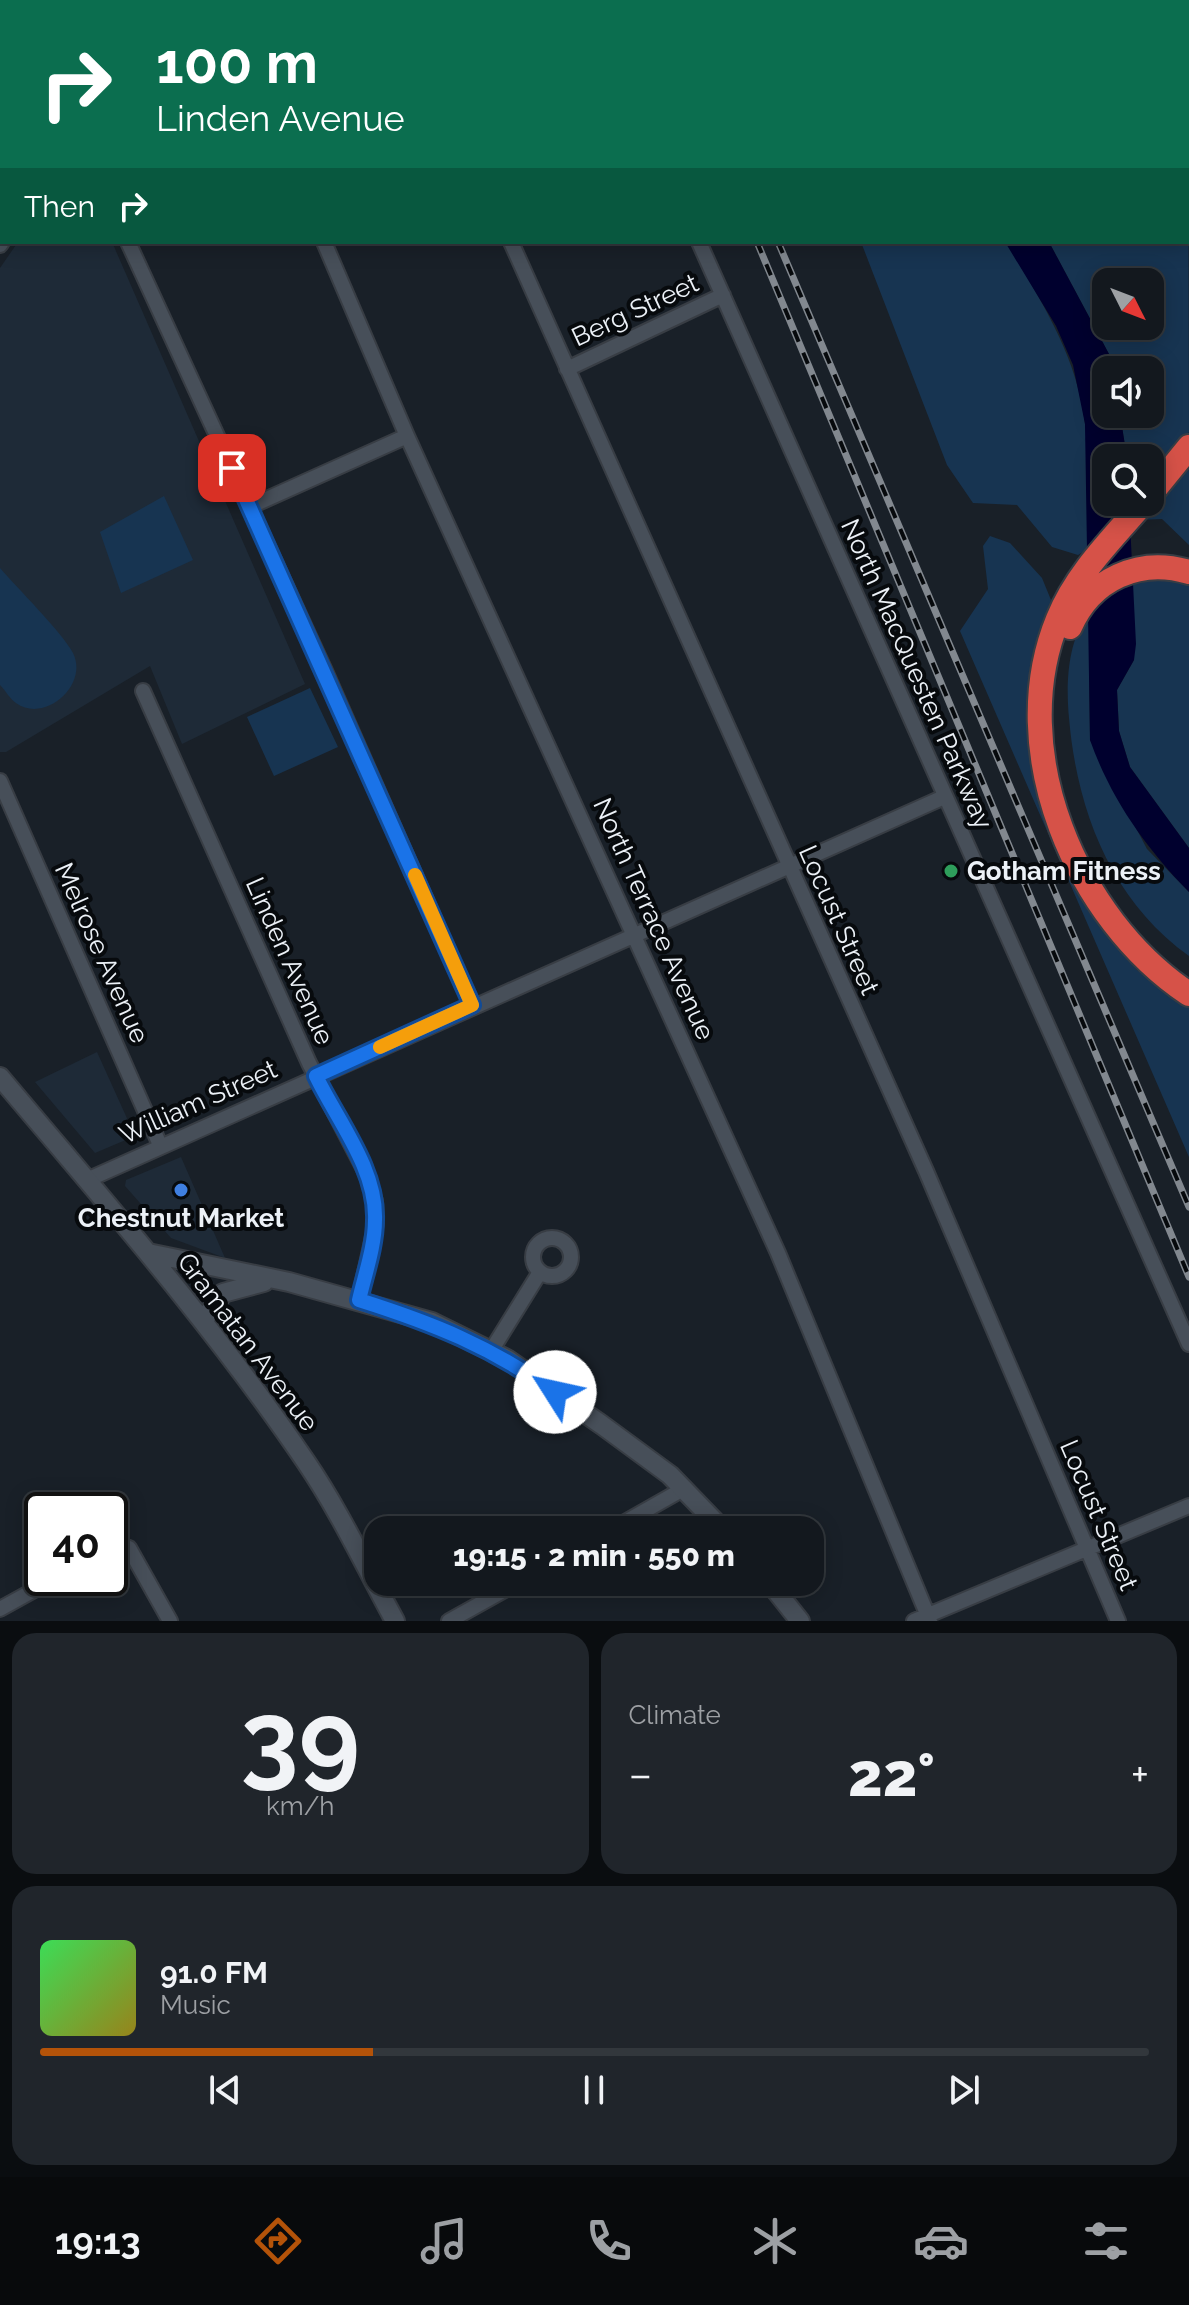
<!DOCTYPE html>
<html lang="en">
<head>
<meta charset="utf-8">
<style>
  :root { --surface:#13181e; --page:#20252b; --text:#f1f3f6; --muted:#9da0a4; --line:#32373c; --accent:#b45309 }
  body { margin:0; font-family:Raleway,sans-serif; background:var(--page); color:var(--text); height:100vh; display:flex; flex-direction:column; font-size:30px; white-space:nowrap }
  * { box-sizing:border-box; margin:0 }
  p { font-size:26px; color:var(--muted) }
  .icon { flex:none; width:44px; height:44px; fill:none; stroke:currentColor; stroke-width:2; stroke-linecap:round; stroke-linejoin:round }
  .map { position:relative; height:1621px; overflow:hidden }
  .sheet { display:flex; flex-direction:column; gap:12px; padding:12px; background:#0a0d10; flex:1 }
  .sheet>* { flex:none }
  .hud { position:absolute; left:0px; top:0px; width:1190px; height:244px; box-shadow:0 4px 20px #0003,0 0 0 2px var(--line); background:#0b6e4f; color:#fff; overflow:hidden }
  .needle { width:52px; rotate:132deg }
  .tools { position:absolute; left:1092px; top:268px; display:grid; gap:16px }
  .tools a { display:grid; place-items:center; width:72px; height:72px; border-radius:16px; background:var(--surface); box-shadow:0 4px 20px #0003,0 0 0 2px var(--line); font-size:40px }
  .speed { position:absolute; left:24px; top:1492px; display:flex; gap:16px; font-size:40px; font-weight:700; text-align:center }
  .speed>* { display:grid; place-content:center; width:104px; height:104px; border-radius:50%; background:var(--surface); box-shadow:0 4px 20px #0003,0 0 0 2px var(--line); line-height:1 }
  .speed .limit { border:4px solid #111; border-radius:12px; background:#fff; color:#111 }
  .pin { position:absolute; display:grid; place-items:center; width:68px; height:68px; color:#fff; margin:-34px; border-radius:16px; box-shadow:0 4px 12px #0006 }
  .me { position:absolute; width:88px; margin:-44px; rotate:305deg; stroke-linejoin:round; filter:drop-shadow(0 0 6px #0008) }
  .turn { display:flex; align-items:center; gap:28px; height:168px; padding:0 24px; font-size:36px }
  .turn .icon { width:104px; height:104px; stroke-width:2.5 }
  .turn b { display:block; font-size:56px; line-height:68px }
  .then { display:flex; align-items:center; height:76px; padding:0 24px; background:#0003; gap:16px; font-size:30px }
  .big { font-size:60px; font-weight:800; line-height:1.1 }
  .sheet .tile { flex:1; display:flex; flex-direction:column; justify-content:center; gap:12px; min-width:0; padding:0 28px; border-radius:24px; background:var(--page) }
  .sheet .dial { align-items:center; gap:0 }
  .dial b { font-size:104px; line-height:1 }
  .song { display:flex; align-items:center; gap:24px }
  .cover { width:96px; height:96px; border-radius:12px; background:linear-gradient(135deg,hsl(130 70% 55%),hsl(50 70% 35%)) }
  .played { height:8px; border-radius:4px; background:linear-gradient(90deg,var(--accent) 30%,var(--line) 30%) }
  .keys { display:flex; justify-content:space-around; direction:ltr }
  .heat { display:flex; justify-content:space-between; align-items:center; font-size:44px; direction:ltr }
  .sheet .tiles { flex:1; display:grid; gap:12px; grid-template-columns:1fr 1fr }
  .tile:last-child { grid-column:span 2 }
  .trip { position:absolute; left:364px; top:1516px; width:460px; height:80px; border-radius:24px; background:var(--surface); box-shadow:0 4px 20px #0003,0 0 0 2px var(--line); font-weight:800; line-height:80px; text-align:center }
  .tab-bar { display:flex; height:128px; justify-content:space-around; align-items:center; background:#080a0c; color:var(--muted) }
  .tab-bar .icon { width:56px; height:56px }
  .tab-bar .selected { color:var(--accent) }
  .tab-bar b { font-size:36px; color:var(--text) }
  .map>svg:first-child { display:block }
  .built { fill:#1e2a37 }
  .green { fill:#173451; fill-rule:evenodd }
  .water { fill:#00002e }
  .lines { fill:none; stroke-linecap:round; stroke-linejoin:round }
  .street-casing { stroke:#383d44; stroke-width:18 }
  .secondary-casing { stroke:#383d44; stroke-width:22 }
  .highway-casing { stroke:#383d44; stroke-width:28 }
  .street { stroke:#474f59; stroke-width:14 }
  .secondary { stroke:#474f59; stroke-width:18 }
  .highway { stroke:#d65248; stroke-width:24 }
  .rail-casing { stroke:#82888f; stroke-width:7 }
  .rail { stroke:#070a0d; stroke-width:4; stroke-dasharray:12; stroke-linecap:butt }
  .route-casing { stroke:#114b97; stroke-width:20 }
  .route { stroke:#1a73e8; stroke-width:14 }
  .slow { stroke:#f59e0b; stroke-width:14 }
  .leisure-dot { fill:#2e9e5b; stroke:#070a0d; stroke-width:3 }
  .shop-dot { fill:#3f7fe0; stroke:#070a0d; stroke-width:3 }
  .labels { text-anchor:middle; dominant-baseline:central; stroke-width:8; stroke-linejoin:round; paint-order:stroke }
  .street-label { font-size:26px; fill:#ecf1f7; stroke:#070a0d }
  .poi-label { font-size:26px; font-weight:bold; fill:#ecf1f7; stroke:#070a0d; text-anchor:start }
</style>
</head>
<body>
<div class="map">
<svg width="1189" height="1621" viewBox="0 0 1189 1621">
  <rect width="100%" height="100%" fill="#192028"/>
  <path class="built" d="M18,242H112L305,684L182,744L150,666L6,752H0V268Z
    M97,1052L135,1136L95,1153L35,1082Z
    M181,1157L225,1258L171,1238L125,1186L126,1180Z"/>
  <path class="green" d="M1188,31L1189,432L1150,480V458H1127L1120,414H1150V370H1114L1109,354L1049,242H1188ZM1106,282H1150V326H1106Z
    M861,242H1005L1009,246C1042,303 1077,356 1085,424C1090,465 1085,505 1095,545L1078,555L1052,547L1017,505L973,503L947,465Z
    M1189,460V545L1162,519L1138,520Z
    M164,496L193,560L121,593L100,532Z
    M990,536L1010,543L1042,578L1051,600L1034,675L1075,883L1106,933L1137,970L1189,1007V1157L960,631L988,589L983,546Z
    M0,568C17,588 62,632 73,653C89,685 45,724 16,703C10,699 5,690 0,685Z
    M1146,575L1189,579V848L1130,767L1119,731L1117,690L1134,660L1089,659L1090,740L1147,849L1189,892V956C1111,900 1077,811 1069,718C1066,686 1067,645 1086,617C1095,603 1131,585 1146,575Z
    M310,688L338,747L274,776L247,717Z"/>
  <path class="water" d="M1005,242H1049L1109,354L1114,370H1106V414H1120L1127,458H1106V502H1129L1136,644L1134,660L1117,690L1119,731L1130,767L1189,848V892C1145,847 1111,799 1090,740L1085,424L1073,365L1056,326Z"/>
  <g class="lines">
    <defs>
      <path id="street" d="M21,0L22,2
        M215,0L216,2
        M403,0L404,2
        M591,0V2
        M47,2L51,0
        M0,17L2,16
        M128,242L325,671L472,1005
        M324,242L407,436L778,1253L930,1621
        M511,242L926,1171L1118,1621
        M699,242L1189,1344
        M0,245L2,242
        M567,369L723,295
        M249,507L407,436
        M143,691L309,1063L366,1173L375,1201L376,1223L359,1300
        M0,781L160,1145
        M87,1180L944,797
        M533 1257a19 19 0 1 1 38 0a19 19 0 1 1-38 0Z
        M491,1351L540,1272
        M611,1530L685,1488
        M110,1549L118,1545L129,1548L170,1621
        M0,1609L56,1578
        M449,1621L519,1582
        M914,1621L1189,1506"/>
      <path id="secondary" d="M0,1077C106,1203 214,1326 306,1462C340,1512 366,1568 395,1621
        M148,1253L289,1282L432,1322L507,1359L602,1425L670,1475L723,1530
        M203,1321L223,1293L264,1282
        M769,1582L800,1621"/>
      <path id="highway" d="M1150,495L1189,447
        M1144,502C1112,539 1076,574 1058,619C1004,750 1076,919 1189,994
        M1070,627C1091,579 1139,557 1189,572"/>
    </defs>
    <use href="#street" class="street-casing"/>
    <use href="#secondary" class="secondary-casing"/>
    <use href="#highway" class="highway-casing"/>
    <use href="#street" class="street"/>
    <use href="#secondary" class="secondary"/>
    <use href="#highway" class="highway"/>
    <defs>
      <path id="rail" d="M671,0L672,2
        M690,0L691,2
        M757,242L1189,1277
        M778,242L1189,1207"/>
    </defs>
    <use href="#rail" class="rail-casing"/>
    <use href="#rail" class="rail"/>
  </g>
  <g class="lines">
    <defs>
      <path id="route" d="M232,468L472,1005L316,1076C337,1120 377,1169 375,1220C375,1246 365,1274 359,1300C435,1324 489,1346 555,1392"/>
    </defs>
    <use href="#route" class="route-casing"/>
    <use href="#route" class="route"/>
    <path class="slow" d="M380,1047L472,1005L415,875"/>
  </g>
  <circle class="leisure-dot" cx="951" cy="871" r="8"/>
  <circle class="shop-dot" cx="181" cy="1190" r="8"/>
  <g class="labels">
    <g class="street-label">
      <text transform="translate(635 310) rotate(-25)">Berg Street</text>
      <text transform="translate(917 674) rotate(66)">North MacQuesten Parkway</text>
      <text transform="translate(654 919) rotate(66)">North Terrace Avenue</text>
      <text transform="translate(839 920) rotate(66)">Locust Street</text>
      <text transform="translate(102 953) rotate(66)">Melrose Avenue</text>
      <text transform="translate(290 961) rotate(66)">Linden Avenue</text>
      <text transform="translate(198 1102) rotate(-24)">William Street</text>
      <text transform="translate(248 1342) rotate(53)">Gramatan Avenue</text>
      <text transform="translate(1099 1515) rotate(67)">Locust Street</text>
    </g>
    <g class="poi-label">
      <text x="967" y="871">Gotham Fitness</text>
      <text x="181" y="1218" text-anchor="middle">Chestnut Market</text>
    </g>
  </g>
</svg>
<div class="tools">
<a><svg class="needle" viewBox="-14 -14 28 28"><path d="M0-13l5 13h-10z" fill="#e53935"/><path d="M0 13l5-13h-10z" fill="#9da0a4"/></svg></a>
<a><svg class="icon" aria-label="sound" viewBox="0 0 24 24"><path d="M4 9h4l5-4v14l-5-4H4zM17 9q2 3 0 6"/></svg></a>
<a><svg class="icon" aria-label="search" viewBox="0 0 24 24"><circle cx="10" cy="10" r="6"/><path d="M15 15l6 6"/></svg></a>
</div>
<div class="speed"><div class="limit">40</div></div>
<div class="pin" style="left:232px;top:468px;background:#d93025"><svg class="icon" aria-label="arrive" viewBox="0 0 24 24"><path d="M6 21V4h12l-3 4 3 4H6"/></svg></div>
<svg class="me" style="left:555px;top:1392px" viewBox="-20 -20 40 40"><circle r="19" fill="#fff"/><path d="M0-13L10 11 0 6-10 11z" fill="#1a73e8"/></svg>
<div class="trip">19:15 · 2 min · 550 m</div>
<div class="hud">
<div class="turn"><svg class="icon" aria-label="right" viewBox="0 0 24 24"><path d="M7 20v-9h11M14 6l5 5-5 5"/></svg><div><b>100 m</b>Linden Avenue</div></div>
<div class="then">Then<svg class="icon" aria-label="right" viewBox="0 0 24 24"><path d="M7 20v-9h11M14 6l5 5-5 5"/></svg></div>
</div>
</div>
<section class="sheet">
<div class="tiles">
<div class="tile dial"><b>39</b><p>km/h</p></div>
<div class="tile"><p>Climate</p>
<div class="heat"><a>−</a><b class="big">22°</b><a>+</a></div>
</div>
<div class="tile">
<div class="song"><i class="cover"></i><div><b>91.0 FM</b><p>Music</p></div></div>
<div class="played"></div>
<div class="keys"><svg class="icon" aria-label="previous" viewBox="0 0 24 24"><path d="M18 5L8 12l10 7zM5 5v14"/></svg><svg class="icon" aria-label="pause" viewBox="0 0 24 24"><path d="M8 5v14M16 5v14"/></svg><svg class="icon" aria-label="next" viewBox="0 0 24 24"><path d="M6 5l10 7-10 7zM19 5v14"/></svg></div>
</div>
</div>
</section>
<nav class="tab-bar">
<b>19:13</b>
<svg class="icon selected" aria-label="directions" viewBox="0 0 24 24"><path d="M12 3l9 9-9 9-9-9zM9 14v-3h6M13 9l2 2-2 2"/></svg>
<svg class="icon" aria-label="music" viewBox="0 0 24 24"><path d="M9 18V5l10-2v13"/><circle cx="6" cy="18" r="3"/><circle cx="16" cy="16" r="3"/></svg>
<svg class="icon" aria-label="phone" viewBox="0 0 24 24"><path d="M5 4h4l2 5-3 2q2 4 5 5l2-3 5 2v4C11 20 4 13 5 4z"/></svg>
<svg class="icon" aria-label="climate" viewBox="0 0 24 24"><path d="M12 3v18M4 7l16 10M4 17L20 7"/></svg>
<svg class="icon" aria-label="car" viewBox="0 0 24 24"><path d="M5 17H2v-5l4-1 3-4h7l3 4 3 1v5h-3M9 17h6M6 11h13"/><circle cx="7" cy="17" r="2"/><circle cx="17" cy="17" r="2"/></svg>
<svg class="icon" aria-label="filters" viewBox="0 0 24 24"><path d="M4 7h16M4 17h16"/><circle cx="9" cy="7" r="2"/><circle cx="15" cy="17" r="2"/></svg>
</nav>
</body>
</html>
